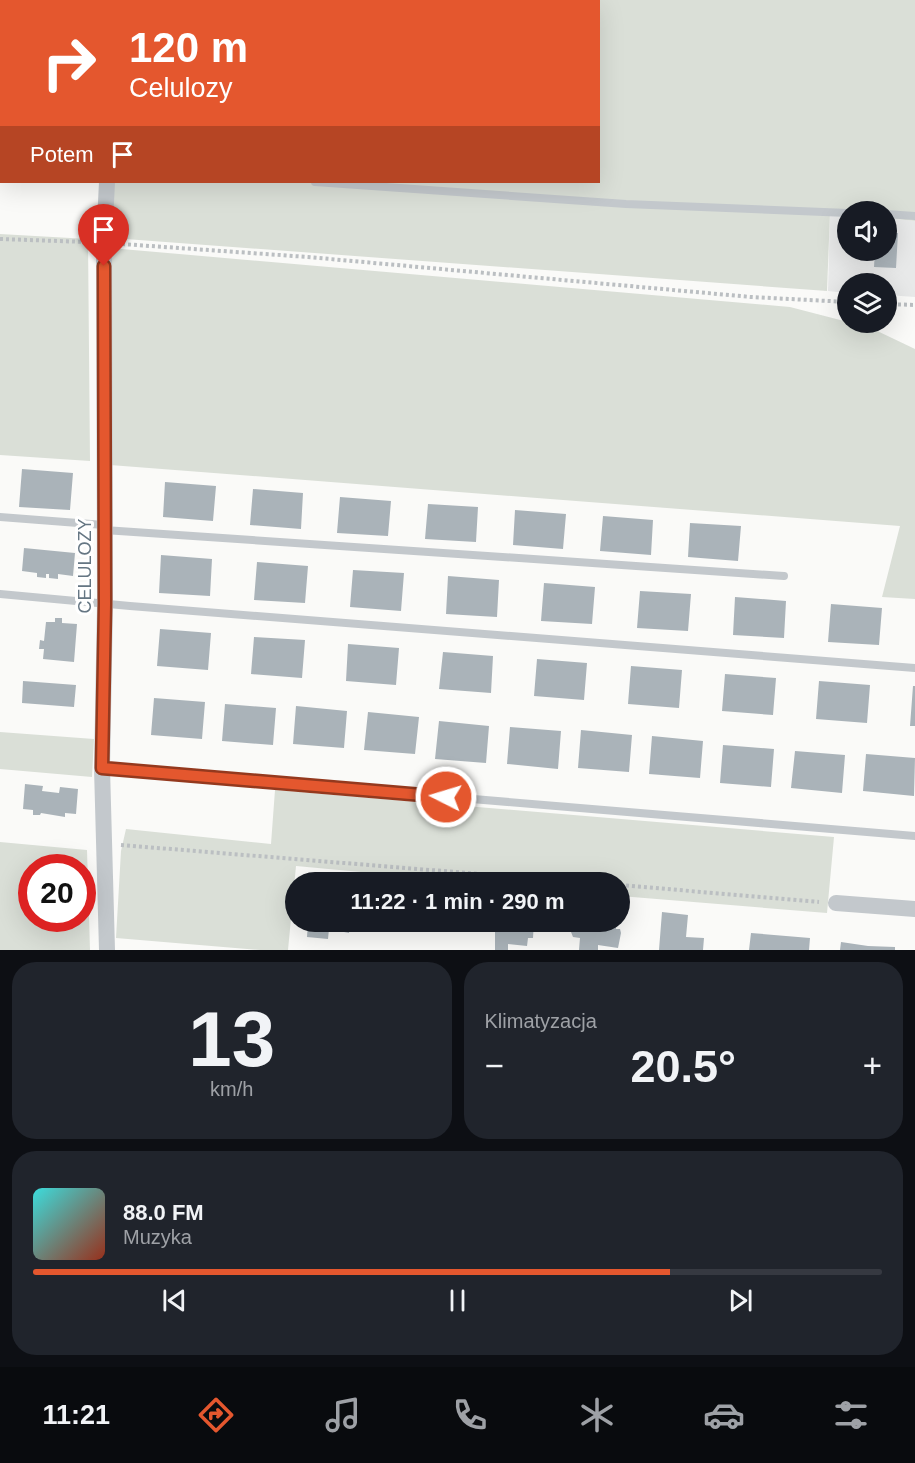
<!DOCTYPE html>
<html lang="pl">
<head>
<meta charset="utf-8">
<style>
  :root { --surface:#171b24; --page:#20242c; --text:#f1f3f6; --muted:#9ea1a6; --line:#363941; --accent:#e4572e }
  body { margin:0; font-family:Helvetica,sans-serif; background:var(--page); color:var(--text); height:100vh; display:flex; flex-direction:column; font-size:22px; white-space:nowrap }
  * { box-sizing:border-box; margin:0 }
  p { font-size:20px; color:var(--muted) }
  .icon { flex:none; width:33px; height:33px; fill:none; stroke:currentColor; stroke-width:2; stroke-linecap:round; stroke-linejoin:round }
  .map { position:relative; height:950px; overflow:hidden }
  .drawer { display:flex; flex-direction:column; gap:12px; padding:12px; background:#0d0f14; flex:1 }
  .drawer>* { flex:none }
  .hud { position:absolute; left:0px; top:0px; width:600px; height:183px; box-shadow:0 6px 24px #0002; background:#e4572e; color:#fff; overflow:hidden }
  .fabs { position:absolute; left:837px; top:201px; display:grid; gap:12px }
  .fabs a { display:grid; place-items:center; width:60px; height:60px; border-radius:50%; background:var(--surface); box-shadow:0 6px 24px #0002; font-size:30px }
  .speed { position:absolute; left:18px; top:854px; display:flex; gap:12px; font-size:30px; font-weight:700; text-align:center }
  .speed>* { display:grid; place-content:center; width:78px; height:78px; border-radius:50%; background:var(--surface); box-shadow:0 6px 24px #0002; line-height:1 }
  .speed .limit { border:9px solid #d22; background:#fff; color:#111 }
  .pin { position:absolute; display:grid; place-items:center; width:51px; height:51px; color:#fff; margin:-62px -26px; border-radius:50% 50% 50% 0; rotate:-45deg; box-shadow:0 0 6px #0007 }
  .pin .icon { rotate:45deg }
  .me { position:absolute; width:66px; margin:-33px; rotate:275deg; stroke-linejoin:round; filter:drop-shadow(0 0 4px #0008) }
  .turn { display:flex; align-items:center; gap:21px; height:126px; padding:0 30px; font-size:27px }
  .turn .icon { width:78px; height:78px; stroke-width:2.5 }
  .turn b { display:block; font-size:42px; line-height:51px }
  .then { display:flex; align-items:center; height:57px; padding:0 30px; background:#0003; gap:12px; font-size:22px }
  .big { font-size:45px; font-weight:700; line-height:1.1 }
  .drawer .widget { flex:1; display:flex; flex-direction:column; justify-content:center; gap:9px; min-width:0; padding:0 21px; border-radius:24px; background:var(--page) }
  .drawer .dial { align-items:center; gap:0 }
  .dial b { font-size:78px; line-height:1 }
  .song { display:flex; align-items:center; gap:18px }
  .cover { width:72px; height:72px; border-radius:9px; background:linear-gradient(135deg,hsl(180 70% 55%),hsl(10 70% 35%)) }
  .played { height:6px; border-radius:3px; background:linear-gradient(90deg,var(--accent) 75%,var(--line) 75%) }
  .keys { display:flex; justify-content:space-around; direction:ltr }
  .heat { display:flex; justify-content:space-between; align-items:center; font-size:33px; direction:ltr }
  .drawer .tiles { flex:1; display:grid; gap:12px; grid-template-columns:1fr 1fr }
  .widget:last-child { grid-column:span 2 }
  .trip { position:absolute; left:285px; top:872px; width:345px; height:60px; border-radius:30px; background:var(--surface); box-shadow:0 6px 24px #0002; font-weight:700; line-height:60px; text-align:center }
  .tabs { display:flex; height:96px; justify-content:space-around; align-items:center; background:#090b0e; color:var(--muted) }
  .tabs .icon { width:42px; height:42px }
  .tabs .current { color:var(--accent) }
  .tabs b { font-size:27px; color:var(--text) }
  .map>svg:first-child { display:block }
  .built { fill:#e8e9e9 }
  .green { fill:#dadfd7; fill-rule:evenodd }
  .building { fill:#aab3b9 }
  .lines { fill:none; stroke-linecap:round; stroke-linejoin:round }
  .path { stroke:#bbbfc2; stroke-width:4; stroke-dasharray:3 3; stroke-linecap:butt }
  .service { stroke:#c3c8cc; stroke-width:8 }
  .minor { stroke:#c3c8cc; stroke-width:16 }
  .route-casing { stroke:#94391e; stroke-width:15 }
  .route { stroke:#e4572e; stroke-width:10 }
  .labels { text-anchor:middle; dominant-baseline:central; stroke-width:6; stroke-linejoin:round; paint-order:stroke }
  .street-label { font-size:18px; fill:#657683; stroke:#fff }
</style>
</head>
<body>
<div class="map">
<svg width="915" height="950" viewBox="0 0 915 950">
  <rect width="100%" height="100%" fill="#fafaf8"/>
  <path class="built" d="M830,213L847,215L848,250H886L887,218L915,221V297L887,295L886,284H848L847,293L828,291Z"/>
  <path class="green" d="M0,0H105L2,2L1,23Z
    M120,0H915V221L887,218L886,212L830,213L827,291L112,238L114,182H598V2H120Z
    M0,234L88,239L90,461L0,455Z
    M110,248L790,307L871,328L915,349V599L882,597L900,526L110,465Z
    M0,732L94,739L92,777L0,769Z
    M275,790L834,837L827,913L620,896V882H469L296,866L288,950H260L116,938L121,851L126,829L271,844Z
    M0,842L87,850L90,950H0ZM32,867H82V918H32Z"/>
  <path class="building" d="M886,233H898L896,268L874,267L875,250H886Z
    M22,469L73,473L70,510L19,507Z
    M165,482L216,486L213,521L163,517Z
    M253,489L303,493L301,529L250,525Z
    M340,497L391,501L388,536L337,533Z
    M428,504L478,507L476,542L425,539Z
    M515,510L566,514L563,549L513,545Z
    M603,516L653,520L651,555L600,551Z
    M690,523L741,526L738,561L688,557Z
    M24,548L75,553L73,576L58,574V579L49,578V574H46V578L37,577V573L22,571Z
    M161,555L212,559L210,596L159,593Z
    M257,562L308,566L305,603L254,600Z
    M353,570L404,573L401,611L350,607Z
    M448,576L499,580L497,617L446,614Z
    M544,583L595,587L592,624L541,621Z
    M640,591L691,594L688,631L637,628Z
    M735,597L786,601L784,638L733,635Z
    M831,604L882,608L879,645L828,642Z
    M55,618H62V623L77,624L74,662L43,659L44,649H39L40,640L44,641L46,622H55Z
    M160,629L211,633L208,670L157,666Z
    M254,637L305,640L302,678L251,674Z
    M348,644L399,648L396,685L346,681Z
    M443,652L493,656L491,693L439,689Z
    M537,659L587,663L584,700L534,696Z
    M631,666L682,670L679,708L628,704Z
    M725,674L776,678L773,715L722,711Z
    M23,681L76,685L74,707L22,703Z
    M819,681L870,685L867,723L816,719Z
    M913,686H915V726H910Z
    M154,698L205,702L202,739L151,735Z
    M225,704L276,708L273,745L222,741Z
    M296,706L347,711L344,748L293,744Z
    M368,712L419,717L415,754L364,750Z
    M439,721L489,726L486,763L435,759Z
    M510,727L561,731L558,769L507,764Z
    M581,730L632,735L629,772L578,768Z
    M652,736L703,741L700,778L649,774Z
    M723,745L774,749L771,787L720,783Z
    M795,751L845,755L842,793L791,788Z
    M866,754L915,758L914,796L863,791Z
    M25,784L43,786L42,791L59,793L60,787L78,789L76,814L65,813V817L41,813L40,815H33V810L23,809Z
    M662,912L688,915L686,937L704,938L703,950H659Z
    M308,921H350L349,933L329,929L328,939L307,937Z
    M483,921H534L533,938H528L527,946L508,944V950H495V929L483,928Z
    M574,921H616V929H620L621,933L618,948L598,945V950H579L580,938L573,937L571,932Z
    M751,933L810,938L809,950H749Z
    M841,942L868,946L895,947V950H840Z"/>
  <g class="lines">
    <path class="path" d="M0,239L87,242
      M122,244L308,257L751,297L848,302
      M886,304L915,305
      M121,845L579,882
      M620,885L819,902"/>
    <path class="service" d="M315,182L626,204L848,213
      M886,214L915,216
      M0,517L104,525
      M104,530L784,576
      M0,594L130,606L915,668
      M102,768L915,836"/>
    <path class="minor" d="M111,2V0
      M107,182L104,243L105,604L102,768L107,950
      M836,903L915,909"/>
  </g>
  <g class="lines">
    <defs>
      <path id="route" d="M104,266L105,604L102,768L446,797"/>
    </defs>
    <use href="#route" class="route-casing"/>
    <use href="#route" class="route"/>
  </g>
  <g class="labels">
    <g class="street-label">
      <text transform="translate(85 566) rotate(-90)">CELULOZY</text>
    </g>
  </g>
</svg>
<div class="fabs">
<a><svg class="icon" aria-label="sound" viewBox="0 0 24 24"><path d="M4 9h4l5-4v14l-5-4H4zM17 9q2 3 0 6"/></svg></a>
<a><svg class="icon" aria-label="layers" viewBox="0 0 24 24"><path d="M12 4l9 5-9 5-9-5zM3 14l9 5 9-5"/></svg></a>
</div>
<div class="speed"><div class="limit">20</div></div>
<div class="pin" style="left:104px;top:266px;background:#d93025"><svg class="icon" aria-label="arrive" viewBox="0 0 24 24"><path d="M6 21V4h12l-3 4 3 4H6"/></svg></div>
<svg class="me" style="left:446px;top:797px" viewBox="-20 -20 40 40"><circle r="17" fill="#e4572e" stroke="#fff" stroke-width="3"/><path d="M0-11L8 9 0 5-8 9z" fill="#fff"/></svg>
<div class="trip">11:22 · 1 min · 290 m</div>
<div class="hud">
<div class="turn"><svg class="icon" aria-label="right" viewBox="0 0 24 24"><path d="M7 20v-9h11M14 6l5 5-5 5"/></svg><div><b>120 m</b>Celulozy</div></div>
<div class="then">Potem<svg class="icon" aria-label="arrive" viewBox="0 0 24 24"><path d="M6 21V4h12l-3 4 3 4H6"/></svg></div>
</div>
</div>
<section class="drawer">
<div class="tiles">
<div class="widget dial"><b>13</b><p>km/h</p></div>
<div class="widget"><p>Klimatyzacja</p>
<div class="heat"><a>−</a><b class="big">20.5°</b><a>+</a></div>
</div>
<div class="widget">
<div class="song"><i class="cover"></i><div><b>88.0 FM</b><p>Muzyka</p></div></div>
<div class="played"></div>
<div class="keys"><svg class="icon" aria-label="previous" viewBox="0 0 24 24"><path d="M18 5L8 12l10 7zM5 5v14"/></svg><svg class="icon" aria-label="pause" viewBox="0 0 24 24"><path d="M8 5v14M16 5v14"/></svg><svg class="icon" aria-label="next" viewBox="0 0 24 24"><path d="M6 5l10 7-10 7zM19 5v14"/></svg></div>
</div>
</div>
</section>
<nav class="tabs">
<b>11:21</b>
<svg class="icon current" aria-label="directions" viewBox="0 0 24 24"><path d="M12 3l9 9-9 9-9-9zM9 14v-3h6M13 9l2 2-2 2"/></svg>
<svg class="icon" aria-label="music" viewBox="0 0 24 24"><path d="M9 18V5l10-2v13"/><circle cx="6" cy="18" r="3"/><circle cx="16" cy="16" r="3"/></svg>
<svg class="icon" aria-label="phone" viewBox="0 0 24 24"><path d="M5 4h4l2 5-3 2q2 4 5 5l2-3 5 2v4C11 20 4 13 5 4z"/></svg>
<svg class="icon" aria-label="climate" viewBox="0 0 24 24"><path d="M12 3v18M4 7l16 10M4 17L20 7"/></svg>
<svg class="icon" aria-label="car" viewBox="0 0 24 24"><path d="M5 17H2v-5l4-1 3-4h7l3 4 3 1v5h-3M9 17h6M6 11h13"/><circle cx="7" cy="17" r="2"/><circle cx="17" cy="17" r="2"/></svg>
<svg class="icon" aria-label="filters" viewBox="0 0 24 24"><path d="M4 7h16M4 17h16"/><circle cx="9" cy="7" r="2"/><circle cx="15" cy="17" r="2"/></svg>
</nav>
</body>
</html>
